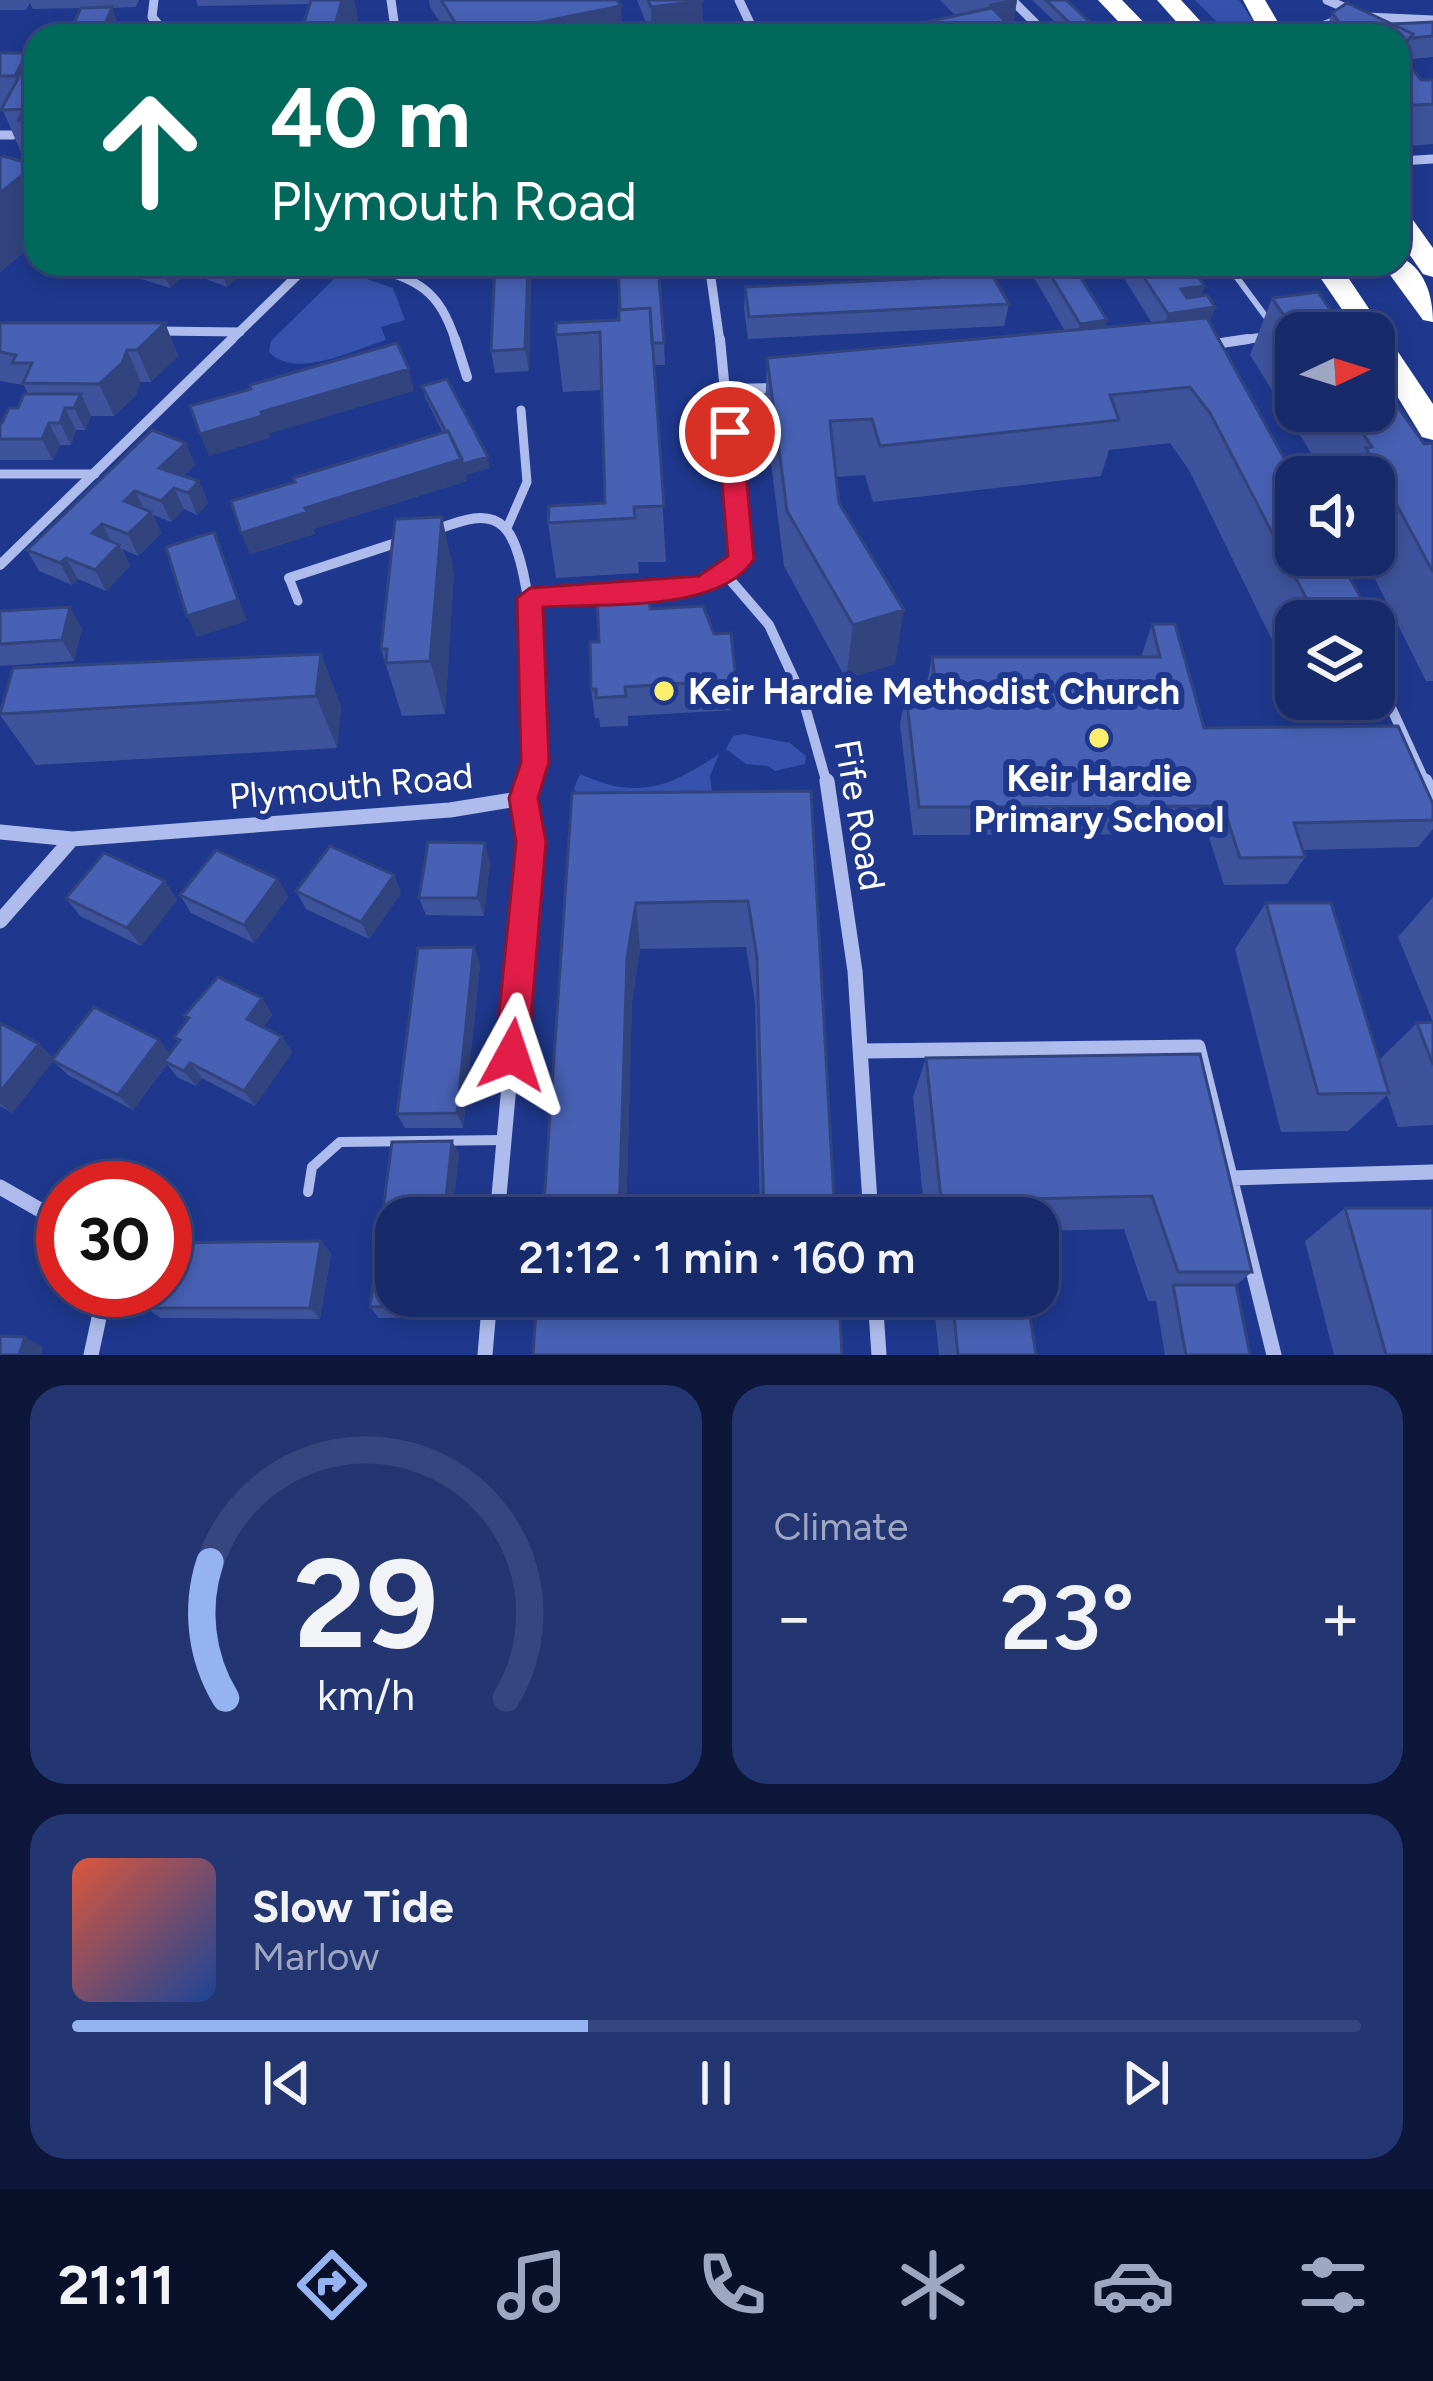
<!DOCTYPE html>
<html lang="en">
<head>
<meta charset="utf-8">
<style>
  :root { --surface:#172a6a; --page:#243672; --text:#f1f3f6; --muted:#9ea7c1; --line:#36467e; --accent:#95b2f1 }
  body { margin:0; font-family:Figtree,sans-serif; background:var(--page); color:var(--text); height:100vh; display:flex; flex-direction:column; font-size:45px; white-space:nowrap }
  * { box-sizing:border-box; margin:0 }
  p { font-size:39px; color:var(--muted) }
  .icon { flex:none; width:66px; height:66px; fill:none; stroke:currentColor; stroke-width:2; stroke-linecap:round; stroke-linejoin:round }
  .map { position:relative; height:1355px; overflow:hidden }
  .panel { display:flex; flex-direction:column; gap:30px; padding:30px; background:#0d173a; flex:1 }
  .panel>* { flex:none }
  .guide { position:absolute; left:24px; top:24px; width:1386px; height:252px; border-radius:36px; box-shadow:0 6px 18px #0003,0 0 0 3px var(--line); background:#00695c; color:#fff; overflow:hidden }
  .needle { width:78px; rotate:86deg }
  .controls { position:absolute; left:1275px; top:312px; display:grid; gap:24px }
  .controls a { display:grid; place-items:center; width:120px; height:120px; border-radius:24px; background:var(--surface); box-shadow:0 6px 18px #0003,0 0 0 3px var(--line); font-size:60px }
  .speed { position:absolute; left:36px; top:1161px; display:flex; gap:24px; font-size:60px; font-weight:700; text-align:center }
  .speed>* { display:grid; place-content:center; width:156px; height:156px; border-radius:50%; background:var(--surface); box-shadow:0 6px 18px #0003,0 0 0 3px var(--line); line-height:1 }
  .speed .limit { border:18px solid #d22; background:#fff; color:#111 }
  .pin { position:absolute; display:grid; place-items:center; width:102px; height:102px; color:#fff; margin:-51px; border:6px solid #fff; border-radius:50%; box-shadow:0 3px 12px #0007 }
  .me { position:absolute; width:132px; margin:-66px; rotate:5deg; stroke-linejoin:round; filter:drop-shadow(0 0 9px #0008) }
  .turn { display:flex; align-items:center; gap:42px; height:252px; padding:0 48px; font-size:54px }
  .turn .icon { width:156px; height:156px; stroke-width:2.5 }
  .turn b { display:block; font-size:84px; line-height:102px }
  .big { font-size:90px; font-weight:600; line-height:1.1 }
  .panel .tile { flex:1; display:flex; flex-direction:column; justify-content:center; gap:18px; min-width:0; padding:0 42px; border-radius:36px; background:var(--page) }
  .panel .dial { align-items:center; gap:0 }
  .dial svg { height:312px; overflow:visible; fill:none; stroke:var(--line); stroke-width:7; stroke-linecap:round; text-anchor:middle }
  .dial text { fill:var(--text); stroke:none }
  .song { display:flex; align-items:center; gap:36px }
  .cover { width:144px; height:144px; border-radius:18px; background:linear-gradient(135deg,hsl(10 70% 55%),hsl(220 70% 35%)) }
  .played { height:12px; border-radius:6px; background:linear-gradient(90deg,var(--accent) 40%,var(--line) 40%) }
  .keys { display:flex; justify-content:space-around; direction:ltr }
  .heat { display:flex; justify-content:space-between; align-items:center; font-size:66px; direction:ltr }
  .panel .tiles { flex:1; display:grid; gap:30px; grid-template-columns:1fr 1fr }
  .tile:last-child { grid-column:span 2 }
  .trip { position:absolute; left:375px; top:1197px; width:684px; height:120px; border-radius:36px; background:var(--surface); box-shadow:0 6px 18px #0003,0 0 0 3px var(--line); font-weight:600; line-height:120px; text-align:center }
  .tab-bar { display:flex; height:192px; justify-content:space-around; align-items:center; background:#09112a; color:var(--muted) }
  .tab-bar .icon { width:84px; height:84px }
  .tab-bar .active { color:var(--accent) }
  .tab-bar b { font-size:54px; color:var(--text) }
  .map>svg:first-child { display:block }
  .green { fill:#3752ac }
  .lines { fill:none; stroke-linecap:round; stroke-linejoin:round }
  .lane-far2 { stroke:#adbcec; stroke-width:6 }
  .lane-far1 { stroke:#adbcec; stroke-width:9 }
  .lane { stroke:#adbcec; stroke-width:10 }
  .street-far2 { stroke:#adbcec; stroke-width:9 }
  .street-far1 { stroke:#adbcec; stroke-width:10 }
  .street { stroke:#adbcec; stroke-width:15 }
  .highway { fill:#fff; fill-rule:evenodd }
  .wall { fill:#3e539b }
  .shaded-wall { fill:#32447e }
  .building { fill:#4861b4; stroke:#32447e; stroke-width:3 }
  .route { fill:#e11d48; stroke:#92132f; stroke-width:3 }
  .poi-dot { fill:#faef6d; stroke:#1f388d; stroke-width:4.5 }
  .labels { text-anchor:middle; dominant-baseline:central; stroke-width:12; stroke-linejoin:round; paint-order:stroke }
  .poi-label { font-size:36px; font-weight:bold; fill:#fff; stroke:#1f388d; text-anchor:start }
  .street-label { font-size:36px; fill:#fff; stroke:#1f388d }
</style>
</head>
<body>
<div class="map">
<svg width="1433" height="1355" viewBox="0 0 1433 1355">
  <rect width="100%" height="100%" fill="#1f388d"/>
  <path class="green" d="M1195,0H1239L1263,36H1231Z
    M358,276L393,288L405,320L381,327L386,340C353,350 296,380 269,352L271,341L336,277Z
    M744,734L790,743L806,756L805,764L775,771L768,766L746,764L726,749L733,736Z
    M719,754L710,776L712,793L580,802L574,788L580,774C638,800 668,788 719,754Z"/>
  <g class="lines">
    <path class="lane-far2" d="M1318,26L1339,18
      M1227,264L1272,325
      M710,268L756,266"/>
    <path class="lane-far1" d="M0,474H95
      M507,528L527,482L521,410
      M289,578L298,601"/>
    <path class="lane" d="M308,1192L312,1167L340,1142L504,1140"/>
    <path class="street-far2" d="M154,0L152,17L168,36
      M391,0L396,36
      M739,0L756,36
      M1012,0L1048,36
      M1327,0L1367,17L1433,20
      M0,135H13
      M1400,161L1433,159
      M365,264C418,281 438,287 456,342
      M709,264L720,342
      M157,331L240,332
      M229,342L309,264
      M1227,342L1271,336"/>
    <path class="street-far1" d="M455,339L467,377
      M1208,345L1248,339
      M727,389L782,388
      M433,531C453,524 485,508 504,527C536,557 543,742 528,784
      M0,565L232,339
      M726,575L769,625L802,696L827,784
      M289,578L408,539
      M629,591L703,583L741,559L720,339
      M530,598L608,592
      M1374,670L1426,784"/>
    <path class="street" d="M827,781L855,971L871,1218
      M1425,781L1433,799
      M0,832L72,839L450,810L524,798L529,781
      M0,921L72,839
      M861,1051L1198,1047L1274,1355
      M1232,1178L1433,1172
      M0,1187L63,1223
      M497,1218L531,842L524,798
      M875,1296L879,1355
      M91,1355L105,1290
      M485,1355L490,1296"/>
    <path class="highway" d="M1098,0H1122L1157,36H1132Z
      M1157,0H1181L1214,36H1189Z
      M1243,0H1265L1286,36H1262Z
      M1398,211L1408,213L1433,248V277L1423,274L1398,238Z
      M1398,256C1425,267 1433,296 1433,322L1423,320L1382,264H1398Z
      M1311,264H1339L1433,404V440L1422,437L1374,358V333H1358Z"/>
  </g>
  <path class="wall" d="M0,0H139L136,7L112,8L119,29L141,36H70L69,33L81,8L33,9L30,3L26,10H0Z
    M196,0H354L360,31L309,4L198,6Z
    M429,0H617L623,36H449L430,7Z
    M637,0H702L703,32L651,36Z
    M940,0H1017L1011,36H859L956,16Z
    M1032,0H1066L1105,36H1070Z
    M1332,13L1392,24L1433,22V57L1412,59L1410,65L1421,80H1433V144L1398,147V36H1324Z
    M36,47V242L0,272V158L25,162L2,108L0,109V53L29,58Z
    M94,264H253L227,287L193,274L191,269L170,288Z
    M495,264H529L531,276L529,371L495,373L491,351Z
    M1026,264H1072L1107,320L1105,327L1152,323L1115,264H1189L1187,275L1201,296L1215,307L1209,323L1374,621H1296V689L1189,470L1170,443L1109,450L1101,476L873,502L865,475L836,477L839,503L895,664L846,679L784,566L765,415L767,358L1065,331Z
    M745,287L1009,304L1004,326L748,339L744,309Z
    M1272,298L1296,333V411H1374L1424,444L1433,443V681H1426L1363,555H1374V477H1326L1250,355Z
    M619,320L664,343L665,365H654L666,562H638L639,573L556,578L548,523L605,503L602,390L563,392L556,335Z
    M0,323H165L178,356L151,382H141L136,395L114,416H91L85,430H76L71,445H60L53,460H0V423L18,408L28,394L24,385L0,381Z
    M422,386L490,468L465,475L467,481L313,529L315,534L250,554L294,482L443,433L425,397Z
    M152,430L195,465L183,476L199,481L208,503L197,515L184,509L171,522L153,515L161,533L138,556L122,549L130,566L106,591L78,579L72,585L39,571L27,550Z
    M454,572L445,714L402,716L381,649Z
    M650,609L714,634L736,680L735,710L628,716V726L600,727L599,718H595L591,689L599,642Z
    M0,611L82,628L74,661L0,666Z
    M1152,624L1204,728L1433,804V829L1418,847L1303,850L1305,857L1287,884L1224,885L1208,834L913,835L900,724L906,694H927L926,687L932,657H1141Z
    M321,654L341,707L337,748L36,765L0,715Z
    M811,791L835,1218H760L755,1002L746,947L640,949L632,1001L626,1218H543L572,793Z
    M490,862L484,916L426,915L419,898Z
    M394,875L401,893L369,939L306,909L296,891Z
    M278,879L288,897L254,943L191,913L180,895Z
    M165,881L177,900L141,946L80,916L66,898Z
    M1433,897V1125L1398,1127L1387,1095L1348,1131L1281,1132L1235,949L1266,903L1379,1060L1417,1023L1433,1022L1398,937Z
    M474,947L480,965L463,1128H405L397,1114Z
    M262,998L272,1015L263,1027L282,1037L292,1052L255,1106L202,1078L196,1086L177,1077L167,1064L133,1110L68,1075L53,1061L12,1113L0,1106V1023L53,1058L170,1054L178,1042L174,1037L188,1020L184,1016Z
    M1200,1054L1252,1272L1236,1285L1250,1355H1165L1156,1301H1148L1124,1229L1038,1231V1218H925L913,1097L926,1058Z
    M452,1141L459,1155L396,1296H444L442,1317L379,1318L370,1307Z
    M1345,1208L1433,1355H1334L1305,1241Z
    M321,1241L331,1254L320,1319L161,1318L146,1308Z
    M933,1296H1027L1036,1355H939Z"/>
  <path class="shaded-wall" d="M342,0H354L360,31L359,36H332Z
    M1008,0H1017L1011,36H953L985,29L989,4Z
    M702,1L703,32L672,36H652L651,7Z
    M621,6L623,36H476Z
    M112,7L119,29L105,24Z
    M27,53L36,75L28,108L15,76Z
    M35,165L36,197L28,194L36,212V242L0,272V193Z
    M160,264H189L191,269L170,288Z
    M219,264H253L227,287Z
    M528,264H529L531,276L529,371L525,349Z
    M1205,286L1197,308L1174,311L1181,289Z
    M1215,307L1207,329L1160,336L1168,314Z
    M1107,320L1101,342L1074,346L1080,324Z
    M165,323L178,356L151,382L137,350Z
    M127,350L141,382L136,395L114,416L99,384Z
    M409,369L414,391L268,434L270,438L209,456L200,434L261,412Z
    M81,394L91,416L85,430L74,408Z
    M65,408L76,430L71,445L60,423Z
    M49,423L60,445L53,460L42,439Z
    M186,443L195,465L168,490L159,468Z
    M488,457L490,468L465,475L467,481L313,529L315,534L250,554L241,533L305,508L462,459Z
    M199,481L208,503L197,515L188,493Z
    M174,488L184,509L171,522L161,501Z
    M135,491L145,512L124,501Z
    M151,512L161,533L138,556L128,534Z
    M442,517L454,572L445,714L430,661Z
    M102,524L113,545L92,533Z
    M214,532L247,621L197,637L187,616Z
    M119,545L130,566L106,591L95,570Z
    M66,558L78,579L72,585L60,563Z
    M70,607L82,628L74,661L62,640Z
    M904,610L895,664L846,679L853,625Z
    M321,654L341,707L337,748L316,696Z
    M485,843L490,862L484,916L478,898Z
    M394,875L401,893L369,939L361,922Z
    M278,879L288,897L254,943L244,925Z
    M165,881L177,900L141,946L127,928Z
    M636,903L640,949L632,1001L626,1218H619L627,958Z
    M474,947L480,965L463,1128L457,1113Z
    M262,998L272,1015L258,1035L247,1019Z
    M282,1037L292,1052L255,1106L244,1091Z
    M159,1040L172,1056L133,1110L118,1095Z
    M39,1044L55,1059L12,1113L0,1103V1092Z
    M190,1063L202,1078L196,1086L184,1071Z
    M452,1141L459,1155L452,1218H444Z
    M321,1241L331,1254L320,1319L310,1308Z
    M435,1296H444L442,1317L434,1306Z
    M25,1337L43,1347L41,1355H19Z"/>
  <path class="building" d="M311,0H342L332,36H300Z
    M441,0H617L621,6L476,35L460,30Z
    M648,0H702V1L651,7Z
    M1046,0H1066L1105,36H1083Z
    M1347,3L1413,34L1402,47L1412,59L1406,61L1421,80H1433V104L1401,106L1398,102V36H1349L1332,13Z
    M112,7L105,24L141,36H77L69,33L81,8Z
    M992,8L1008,24L953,36H859Z
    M1433,22V36L1412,38L1413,34L1392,24Z
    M681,30L684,36H653Z
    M35,47L36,120H19L24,109L1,110Z
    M0,53H27L15,76H0Z
    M3,156L35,165L0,193V158Z
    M495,264H528L525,349L491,351Z
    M618,264H658L664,343H652L650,308L620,310Z
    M1044,264H1072L1107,320L1080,324Z
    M1135,264H1189L1181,267L1187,275L1199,278L1205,286L1181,289L1187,298L1207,295L1215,307L1168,314Z
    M992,275L1009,304L749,317L745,287Z
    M1318,292L1346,333H1296L1272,298Z
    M650,308L664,506L634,507L635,518L548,523L549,506L605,503L600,332L556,335V323L619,320V310Z
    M1207,318L1296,480V555H1337L1374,621H1318L1210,413L1190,387L1110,395L1119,420L880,446L872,419L830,421L839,503L904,610L853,625L787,511L767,358Z
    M0,323H165L137,350H127L122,363L99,384L23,383L32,363H12L16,355L0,352Z
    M397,343L409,369L261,412L262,416L200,434L190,406L251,389L250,385Z
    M1374,373L1424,444L1433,443V572L1366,448L1372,447L1348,411H1374Z
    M447,379L488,457L463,464L448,431L446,432L422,386Z
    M24,394H81L74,408H65L60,423H49L42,439H0V423H2L9,408H18Z
    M152,430L186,443L159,468L199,481L188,493L174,488L161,501L135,491L124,501L151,512L128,534L102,524L92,533L119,545L95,570L66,558L60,563L27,550Z
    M448,431L462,459L305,508L308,512L241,533L231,501L295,482L293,478Z
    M442,517L430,661L386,663L387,649H381L395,519Z
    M214,532L238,600L187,616L166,547Z
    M649,590L650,609L703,606L714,634L731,633L736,680L625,687L626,696L596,698V689H591L590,642H599L597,593Z
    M70,607L62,640L0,644V611Z
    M1374,621L1382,636L1374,637Z
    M1152,624H1175L1204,728L1398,726L1433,804V820L1294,823L1305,857L1240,858L1223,806L919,807L906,694H937L932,657H1160Z
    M321,654L316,696L0,714L13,668Z
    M811,791L835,1218H764L757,958L748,901L636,903L627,958L619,1218H543L572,793Z
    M428,842L485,843L478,898H419Z
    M330,846L394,875L361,922L296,891Z
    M216,850L278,879L244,925L180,895Z
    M104,853L165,881L127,928L66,898Z
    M1266,903H1331L1389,1093L1318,1094Z
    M474,947L457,1113L397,1114L418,948Z
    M218,977L262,998L247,1019L282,1037L244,1091L190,1063L184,1071L164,1061L180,1040L174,1037L189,1018L184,1016Z
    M94,1007L159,1040L118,1095L52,1060Z
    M1433,1022V1065L1417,1023Z
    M0,1023L39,1044L0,1092Z
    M1200,1054L1252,1272H1178L1152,1196L1025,1199L1024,1218H943L926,1058Z
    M452,1141L444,1218H396V1296H435L434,1306L370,1307L392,1142Z
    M1345,1208H1433V1355H1386Z
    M321,1241L310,1308H146L150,1290H165V1243Z
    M1173,1285H1236L1250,1355H1186Z
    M537,1296H839L842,1355H533Z
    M952,1296H1027L1036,1355H958Z
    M0,1336L25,1337L19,1355H0Z"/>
  <path class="route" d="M730,424L742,432L754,559C721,613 602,603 543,607L549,762L538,798L546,842L528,1055L523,1066L512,1071L500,1066L495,1055L516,842L509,798L521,762L517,598L530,588L699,576L728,556L718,432Z"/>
  <g class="poi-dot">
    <circle cx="664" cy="691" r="12"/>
    <circle cx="1099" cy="738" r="12"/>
  </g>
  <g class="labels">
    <g class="poi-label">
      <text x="688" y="691">Keir Hardie Methodist Church</text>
      <text x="1099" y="778" text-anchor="middle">Keir Hardie<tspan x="1099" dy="41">Primary School</tspan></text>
    </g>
    <g class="street-label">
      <text transform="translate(351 786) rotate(-5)">Plymouth Road</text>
      <text transform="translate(860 815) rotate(80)">Fife Road</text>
    </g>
  </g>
</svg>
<div class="controls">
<a><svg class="needle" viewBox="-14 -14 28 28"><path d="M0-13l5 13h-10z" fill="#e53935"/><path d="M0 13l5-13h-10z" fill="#9ea7c1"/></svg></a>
<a><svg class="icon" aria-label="sound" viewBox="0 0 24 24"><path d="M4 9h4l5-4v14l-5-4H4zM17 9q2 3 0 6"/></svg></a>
<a><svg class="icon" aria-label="layers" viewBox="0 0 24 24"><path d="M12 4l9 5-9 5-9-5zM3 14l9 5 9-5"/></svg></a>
</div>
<div class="speed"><div class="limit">30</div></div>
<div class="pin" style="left:730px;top:432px;background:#d93025"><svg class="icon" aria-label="arrive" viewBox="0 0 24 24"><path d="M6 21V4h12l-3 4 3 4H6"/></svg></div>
<svg class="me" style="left:512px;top:1055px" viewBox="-20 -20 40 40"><path d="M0-17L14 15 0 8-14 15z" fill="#e11d48" stroke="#fff" stroke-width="4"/></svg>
<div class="trip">21:12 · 1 min · 160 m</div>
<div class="guide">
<div class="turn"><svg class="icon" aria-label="ahead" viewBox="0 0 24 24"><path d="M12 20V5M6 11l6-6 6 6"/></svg><div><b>40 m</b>Plymouth Road</div></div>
</div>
</div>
<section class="panel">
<div class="tiles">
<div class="tile dial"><svg viewBox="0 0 100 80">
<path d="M14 69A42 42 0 1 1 86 69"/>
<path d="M14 69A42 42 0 0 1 10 34" stroke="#95b2f1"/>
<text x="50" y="56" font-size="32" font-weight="700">29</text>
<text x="50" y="72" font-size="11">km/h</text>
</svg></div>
<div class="tile"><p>Climate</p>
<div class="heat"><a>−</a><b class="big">23°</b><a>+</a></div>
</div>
<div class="tile">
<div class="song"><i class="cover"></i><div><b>Slow Tide</b><p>Marlow</p></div></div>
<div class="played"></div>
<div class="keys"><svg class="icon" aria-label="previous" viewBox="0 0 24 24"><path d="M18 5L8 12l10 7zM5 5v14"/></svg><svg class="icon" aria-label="pause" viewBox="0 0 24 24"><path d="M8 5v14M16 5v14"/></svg><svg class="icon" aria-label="next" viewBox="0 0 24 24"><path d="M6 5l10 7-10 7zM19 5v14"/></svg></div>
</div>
</div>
</section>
<nav class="tab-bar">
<b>21:11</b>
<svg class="icon active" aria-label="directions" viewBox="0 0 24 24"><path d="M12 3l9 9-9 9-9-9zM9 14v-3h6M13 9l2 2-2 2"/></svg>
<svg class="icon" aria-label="music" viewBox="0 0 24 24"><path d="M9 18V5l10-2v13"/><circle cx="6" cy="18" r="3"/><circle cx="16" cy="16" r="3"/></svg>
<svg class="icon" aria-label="phone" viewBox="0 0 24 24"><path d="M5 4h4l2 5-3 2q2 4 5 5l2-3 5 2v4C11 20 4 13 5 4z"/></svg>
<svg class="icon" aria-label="climate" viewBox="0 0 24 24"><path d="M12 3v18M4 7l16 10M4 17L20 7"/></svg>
<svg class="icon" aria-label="car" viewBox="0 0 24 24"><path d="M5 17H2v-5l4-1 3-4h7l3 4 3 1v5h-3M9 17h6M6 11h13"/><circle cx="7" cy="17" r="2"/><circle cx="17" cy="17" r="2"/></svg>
<svg class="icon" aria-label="filters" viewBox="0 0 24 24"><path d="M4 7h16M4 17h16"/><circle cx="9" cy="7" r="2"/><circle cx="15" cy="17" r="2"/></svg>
</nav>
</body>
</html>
